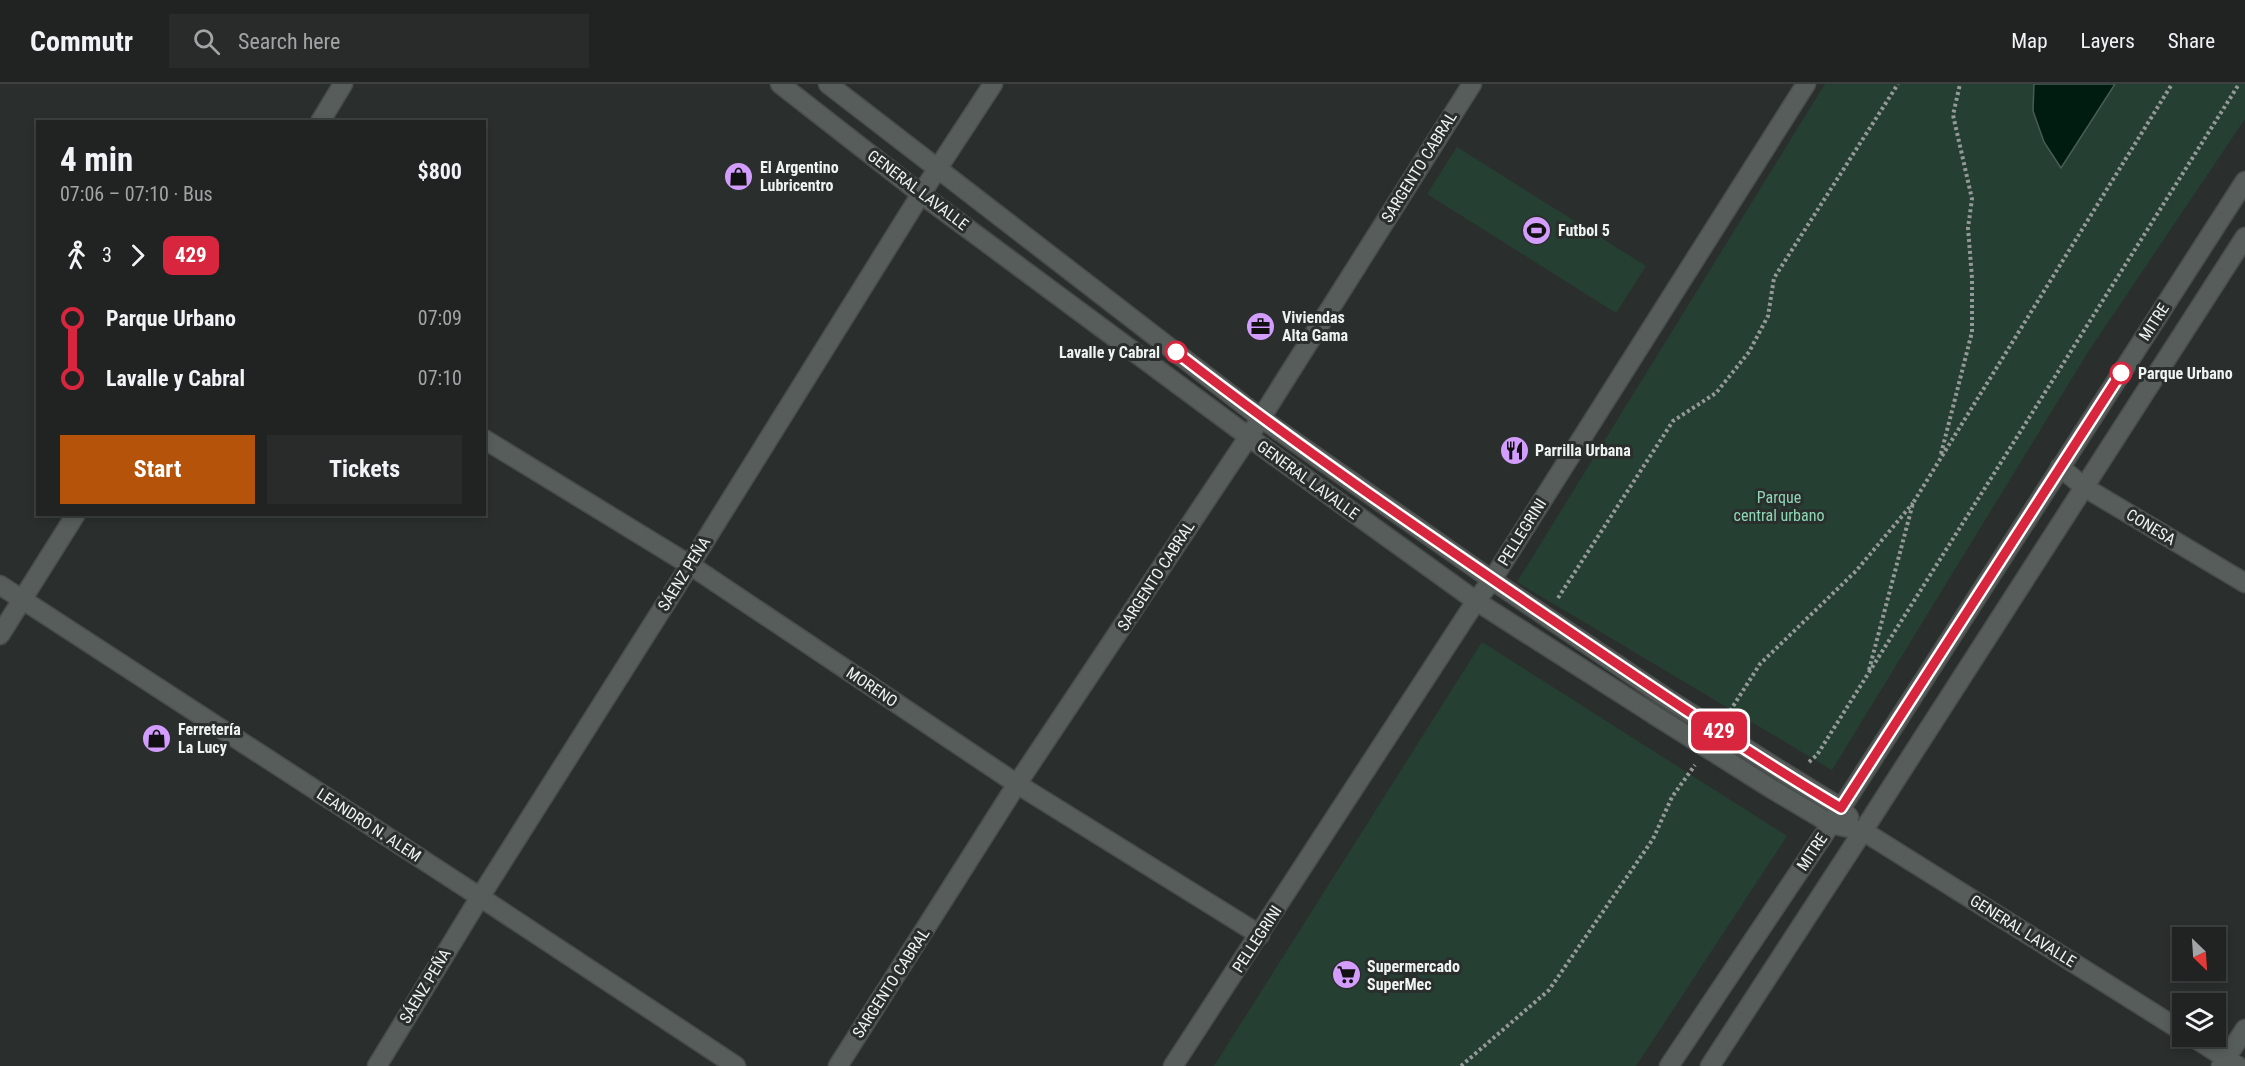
<!DOCTYPE html>
<html lang="en">
<head>
<meta charset="utf-8">
<style>
  :root { --surface:#202322; --page:#282b2a; --text:#f1f3f6; --muted:#a2a4a5; --line:#3d4040; --accent:#b45309 }
  body { margin:0; font-family:"Roboto Condensed",sans-serif; background:var(--page); color:var(--text); height:100vh; display:flex; flex-direction:column; font-size:22px; white-space:nowrap }
  * { box-sizing:border-box; margin:0 }
  p { font-size:20px; color:var(--muted) }
  .icon { flex:none; width:33px; height:33px; fill:none; stroke:currentColor; stroke-width:2; stroke-linecap:round; stroke-linejoin:round }
  .map { position:relative; flex:1; overflow:hidden }
  .details { position:absolute; left:36px; top:36px; width:450px; height:396px; display:flex; flex-direction:column; background:var(--surface); border-radius:0px; box-shadow:0 3px 9px #0003,0 0 0 2px var(--line) }
  .details>* { flex:none }
  .badge { padding:0 12px; border-radius:9px; font-size:21px; line-height:39px }
  .needle { width:39px; rotate:155deg }
  .fabs { position:absolute; left:2172px; top:843px; display:grid; gap:12px }
  .fabs a { display:grid; place-items:center; width:54px; height:54px; border-radius:0px; background:var(--surface); box-shadow:0 3px 9px #0003,0 0 0 2px var(--line); font-size:30px }
  .map>.badge { position:absolute; translate:-50% -50%; box-shadow:0 0 0 3px #fff }
  .legs { display:flex; align-items:center; gap:9px; height:66px; padding:0 24px; font-size:20px }
  .legs p { margin-inline-start:auto }
  .overview { display:flex; align-items:center; justify-content:space-between; height:102px; padding:0 24px }
  h1 { font-size:33px; font-weight:700; line-height:45px }
  .button { display:flex; gap:12px; margin-top:auto; padding:12px 24px }
  .button a { flex:1; height:69px; border-radius:0px; background:var(--accent); color:#fff; font-size:24px; font-weight:700; line-height:69px; text-align:center }
  .button a+a { background:var(--page); color:var(--text) }
  ul { padding:0 24px; list-style:none }
  li { display:flex; align-items:center; gap:21px; height:60px; font-size:22px }
  li i { display:grid; place-items:center; width:9px; height:100%; margin:0 8px; background:currentColor }
  li i::after { content:''; width:15px; height:15px; margin:-8px; border:4px solid; border-radius:50%; background:var(--surface) }
  li p { margin-inline-start:auto }
  li:first-child i { background:linear-gradient(#0000 50%,currentColor 0) }
  li:last-child i { background:linear-gradient(currentColor 50%,#0000 0) }
  header { display:flex; align-items:center; gap:36px; box-sizing:border-box; height:84px; padding:0 30px; background:var(--surface); border-bottom:2px solid var(--line) }
  header strong { font-size:28px }
  nav { display:flex; gap:33px; margin-inline-start:auto; font-size:21px }
  .search { width:420px; height:54px; background:var(--page); display:flex; align-items:center; gap:15px; box-sizing:border-box; padding:0 21px; border-radius:0px; color:var(--muted); font-size:22px }
  .map>svg:first-child { display:block }
  .green { fill:#253f33 }
  .water { fill:#001c10; stroke:#485c54; stroke-width:1.5 }
  .lines { fill:none; stroke-linecap:round; stroke-linejoin:round }
  .minor-casing { stroke:#484c4a; stroke-width:21 }
  .tertiary-casing { stroke:#484c4a; stroke-width:21 }
  .secondary-casing { stroke:#484c4a; stroke-width:21 }
  .path { stroke:#959997; stroke-width:4; stroke-dasharray:3 3; stroke-linecap:butt }
  .minor { stroke:#575d5a; stroke-width:18 }
  .tertiary { stroke:#575d5a; stroke-width:18 }
  .secondary { stroke:#575d5a; stroke-width:18 }
  .secondary-bridge-casing { stroke:#484c4a; stroke-width:21; stroke-linecap:butt }
  .secondary-bridge { stroke:#575d5a; stroke-width:18 }
  .line-1-casing { stroke:#fff; stroke-width:14 }
  .line-1 { stroke:#d7263d; stroke-width:9 }
  .stop-1-dot { fill:#fff; stroke:#d7263d; stroke-width:3 }
  .labels { text-anchor:middle; dominant-baseline:central; stroke-width:6; stroke-linejoin:round; paint-order:stroke }
  .poi-label { font-size:16px; font-weight:bold; fill:#eff3f1; stroke:#2a2f2d; text-anchor:start }
  .street-label { font-size:16px; fill:#eff3f1; stroke:#2a2f2d }
  .stop-label { font-size:16px; font-weight:bold; fill:#eff3f1; stroke:#2a2f2d; text-anchor:end }
  .park-label { font-size:16px; fill:#8ed8b6; stroke:#2a2f2d }
</style>
</head>
<body>
<header>
<strong>Commutr</strong>
<div class="search"><svg class="icon" aria-label="search" viewBox="0 0 24 24"><circle cx="10" cy="10" r="6"/><path d="M15 15l6 6"/></svg>Search here</div>
<nav><a>Map</a><a>Layers</a><a>Share</a></nav>
</header>
<div class="map">
<svg width="2245" height="982" viewBox="0 0 2245 982">
  <rect width="100%" height="100%" fill="#2a2f2d"/>
  <path class="green" d="M1825 0H2245V35L2088 268 1832 686 1517 498Z
    M1457 63 1646 182 1616 229 1427 110Z
    M1482 558 1787 752 1636 982H1214Z"/>
  <path class="water" d="M2034 0H2115L2061 84 2044 58 2033 27Z"/>
  <g class="lines">
    <defs>
      <path id="minor" d="M320 38 343 0
        M484 355 690 481 1017 700 1260 851
        M2060 383 2084 403 2245 499
        M0 501 480 813 736 982
        M1476 517 1492 496 1806 0
        M0 551 76 430
        M2191 952 2238 982
        M377 982 480 813 690 481 921 110 993 0
        M838 982 1017 700 1261 334 1472 0
        M1669 982 1831 740
        M1710 982 1863 747 2182 947
        M2221 982 2245 945"/>
      <path id="tertiary" d="M1173 982 1476 517"/>
      <path id="secondary" d="M780 0 921 110 1276 373 1476 517 1653 630
        M828 0 1261 334 1492 496 1665 613
        M1783 688 1841 724 1849 733
        M1772 705 1831 740 1863 747
        M1831 740 2245 97
        M1863 747 2245 153"/>
    </defs>
    <use href="#minor" class="minor-casing"/>
    <use href="#tertiary" class="tertiary-casing"/>
    <use href="#secondary" class="secondary-casing"/>
    <path class="path" d="M1941 370 1972 248V194L1968 144 1972 115 1953 31 1960 0
      M1558 514 1673 337 1716 309 1749 268 1768 232 1774 194 1898 0
      M1869 586 1913 419 2172 0
      M1730 627 1760 580 1856 487 1913 419
      M1809 678 1817 671 2239 0
      M1461 982 1549 906 1653 755 1672 713 1695 681"/>
    <use href="#minor" class="minor"/>
    <use href="#tertiary" class="tertiary"/>
    <use href="#secondary" class="secondary"/>
    <defs>
      <path id="secondary-bridge" d="M1665 613 1783 688
        M1653 630 1772 705"/>
    </defs>
    <use href="#secondary-bridge" class="secondary-bridge-casing"/>
    <use href="#secondary-bridge" class="secondary-bridge"/>
  </g>
  <g class="lines">
    <defs>
      <path id="line-1" d="M1176 268C1296 361 1420 446 1545 531 1642 597 1740 664 1841 724L2121 289"/>
    </defs>
    <use href="#line-1" class="line-1-casing"/>
    <use href="#line-1" class="line-1"/>
  </g>
  <defs>
    <symbol id="shop-disc" viewBox="-11 -11 22 22"><circle r="9.5" fill="#d29dfd" stroke="#2a2f2d"/><path d="M-5-2.5h2.3a2.7 3.5 0 0 1 5.4 0H5L5.5 6h-11ZM-1.5-2.5h3a1.5 2.3 0 0 0-3 0Z" fill="#111"/></symbol>
    <symbol id="stadium-disc" viewBox="-11 -11 22 22"><circle r="9.5" fill="#d29dfd" stroke="#2a2f2d"/><path d="M0-5a6.5 5 0 1 0 0 10a6.5 5 0 1 0 0-10ZM-3.5-1.8h7v3.6h-7Z" fill="#111"/></symbol>
    <symbol id="office-disc" viewBox="-11 -11 22 22"><circle r="9.5" fill="#d29dfd" stroke="#2a2f2d"/><path d="M-6-3h4V-5.5h4V-3h4V5H-6ZM-1-4.5V-3h2v-1.5ZM-6 0V1H6V0Z" fill="#111"/></symbol>
    <symbol id="restaurant-disc" viewBox="-11 -11 22 22"><circle r="9.5" fill="#d29dfd" stroke="#2a2f2d"/><path d="M-5-6h1v4h1v-4h1v4h1v-4h1v5L-1.5 .5V6h-2V.5L-5-1ZM5-6V6H3V1.5H1.5Q1.5-4 5-6Z" fill="#111"/></symbol>
    <symbol id="supermarket-disc" viewBox="-11 -11 22 22"><circle r="9.5" fill="#d29dfd" stroke="#2a2f2d"/><path d="M-6-5.5h2.5l.6 2H6L4.5 2H-2.5L-4.4-4H-6ZM-1.5 3.2a1.3 1.3 0 1 0 .1 0ZM3 3.2a1.3 1.3 0 1 0 .1 0Z" fill="#111"/></symbol>
  </defs>
  <g fill-rule="evenodd">
    <use href="#shop-disc" x="722" y="76" width="33" height="33"/>
    <use href="#stadium-disc" x="1520" y="130" width="33" height="33"/>
    <use href="#office-disc" x="1244" y="226" width="33" height="33"/>
    <use href="#restaurant-disc" x="1498" y="350" width="33" height="33"/>
    <use href="#shop-disc" x="140" y="638" width="33" height="33"/>
    <use href="#supermarket-disc" x="1330" y="874" width="33" height="33"/>
  </g>
  <g class="stop-1-dot">
    <circle cx="1176" cy="268" r="10"/>
    <circle cx="2121" cy="289" r="10"/>
  </g>
  <g class="labels">
    <g class="poi-label">
      <text x="760" y="83">El Argentino<tspan x="760" dy="18">Lubricentro</tspan></text>
      <text x="1558" y="146">Futbol 5</text>
      <text x="1282" y="233">Viviendas<tspan x="1282" dy="18">Alta Gama</tspan></text>
      <text x="1535" y="366">Parrilla Urbana</text>
      <text x="178" y="645">Ferretería<tspan x="178" dy="18">La Lucy</tspan></text>
      <text x="1367" y="882">Supermercado<tspan x="1367" dy="18">SuperMec</tspan></text>
    </g>
    <g class="street-label">
      <text transform="translate(1419 83) rotate(-58)">SARGENTO CABRAL</text>
      <text transform="translate(918 106) rotate(37)">GENERAL LAVALLE</text>
      <text transform="translate(2154 238) rotate(-57)">MITRE</text>
      <text transform="translate(1308 396) rotate(36)">GENERAL LAVALLE</text>
      <text transform="translate(2151 443) rotate(31)">CONESA</text>
      <text transform="translate(1522 448) rotate(-58)">PELLEGRINI</text>
      <text transform="translate(684 490) rotate(-58)">SÁENZ PEÑA</text>
      <text transform="translate(1156 492) rotate(-57)">SARGENTO CABRAL</text>
      <text transform="translate(872 603) rotate(34)">MORENO</text>
      <text transform="translate(369 741) rotate(33)">LEANDRO N. ALEM</text>
      <text transform="translate(1812 768) rotate(-56)">MITRE</text>
      <text transform="translate(2023 847) rotate(32)">GENERAL LAVALLE</text>
      <text transform="translate(1257 855) rotate(-57)">PELLEGRINI</text>
      <text transform="translate(891 899) rotate(-57)">SARGENTO CABRAL</text>
      <text transform="translate(425 902) rotate(-59)">SÁENZ PEÑA</text>
    </g>
    <g class="stop-label">
      <text x="1160" y="268">Lavalle y Cabral</text>
      <text x="2138" y="289" text-anchor="start">Parque Urbano</text>
    </g>
    <g class="park-label">
      <text x="1779" y="413">Parque<tspan x="1779" dy="18">central urbano</tspan></text>
    </g>
  </g>
</svg>
<div class="fabs">
<a><svg class="needle" viewBox="-14 -14 28 28"><path d="M0-13l5 13h-10z" fill="#e53935"/><path d="M0 13l5-13h-10z" fill="#a2a4a5"/></svg></a>
<a><svg class="icon" aria-label="layers" viewBox="0 0 24 24"><path d="M12 4l9 5-9 5-9-5zM3 14l9 5 9-5"/></svg></a>
</div>
<b class="badge" style="left:1719px;top:647px;background:#d7263d;color:#fff">429</b>
<section class="details">
<div class="overview"><div><h1>4 min</h1><p>07:06 – 07:10 · Bus</p></div><b>$800</b></div>
<div class="legs"><svg class="icon" aria-label="walk" viewBox="0 0 24 24"><circle cx="13" cy="4" r="2"/><path d="M13 8l-2 6 4 7M11 14l-3 7M7 12l3-4h3l4 4"/></svg>3<svg class="icon" aria-label="forward" viewBox="0 0 24 24"><path d="M9 5l7 7-7 7"/></svg><b class="badge" style="background:#d7263d;color:#fff">429</b></div>
<ul>
<li><i style="color:#d7263d"></i><b>Parque Urbano</b><p>07:09</p></li>
<li><i style="color:#d7263d"></i><b>Lavalle y Cabral</b><p>07:10</p></li>
</ul>
<div class="button"><a>Start</a><a>Tickets</a></div>
</section>
</div>
</body>
</html>
